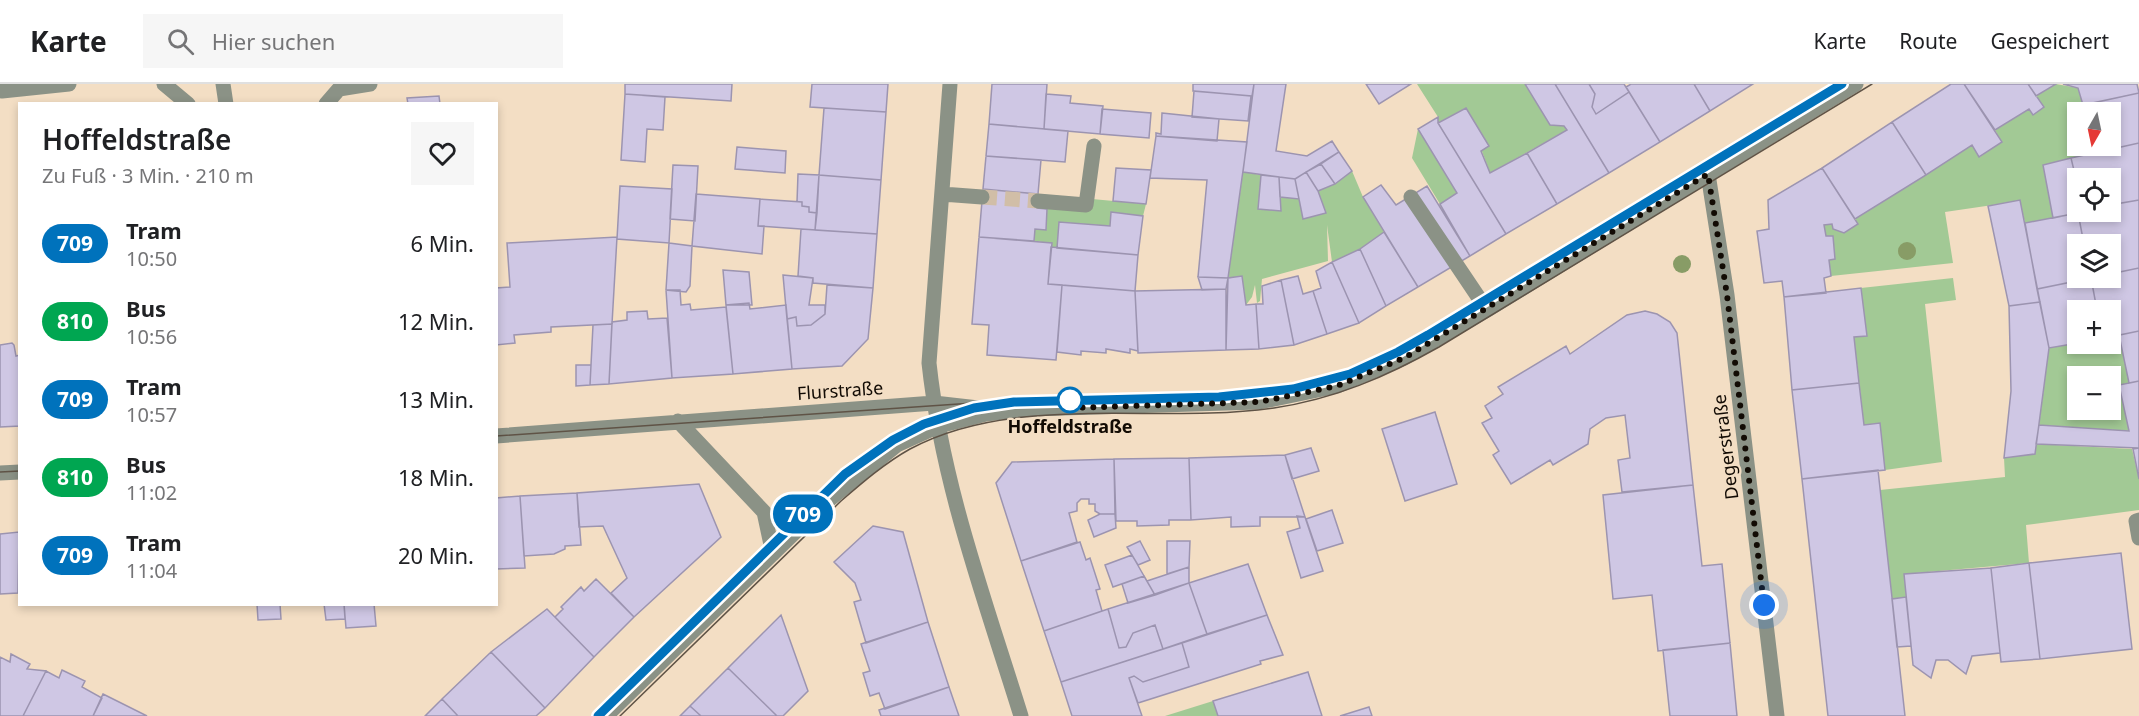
<!DOCTYPE html>
<html lang="de">
<head>
<meta charset="utf-8">
<style>
  :root { --surface:#fff; --page:#f6f6f6; --text:#202124; --muted:#757577; --line:#e0e0e0 }
  body { margin:0; font-family:"Noto Sans",sans-serif; background:var(--page); color:var(--text); height:100vh; display:flex; flex-direction:column; font-size:22px; white-space:nowrap }
  * { box-sizing:border-box; margin:0 }
  p { font-size:20px; color:var(--muted) }
  .icon { flex:none; width:33px; height:33px; fill:none; stroke:currentColor; stroke-width:2; stroke-linecap:round; stroke-linejoin:round }
  .map { position:relative; flex:1; overflow:hidden }
  .sheet { position:absolute; left:18px; top:18px; width:480px; height:504px; display:flex; flex-direction:column; background:var(--surface); border-radius:0px; box-shadow:0 3px 9px #0003 }
  .sheet>* { flex:none }
  .badge { padding:0 12px; border-radius:20px; font-size:21px; line-height:39px }
  .needle { width:39px; rotate:189deg }
  .buttons { position:absolute; left:2067px; top:18px; display:grid; gap:12px }
  .buttons a { display:grid; place-items:center; width:54px; height:54px; border-radius:0px; background:var(--surface); box-shadow:0 3px 9px #0003; font-size:30px }
  .you { position:absolute; width:30px; height:30px; margin:-15px; border:4px solid #fff; border-radius:50%; background:#1a73e8; box-shadow:0 0 0 9px #1a73e833 }
  .map>.badge { position:absolute; translate:-50% -50%; box-shadow:0 0 0 3px #fff }
  .round { display:grid; place-items:center; flex:none; width:63px; height:63px; border-radius:0px; background:var(--page) }
  .summary { display:flex; align-items:center; justify-content:space-between; height:102px; padding:0 24px }
  h1 { font-size:28px; font-weight:600; line-height:45px }
  ul { padding:0; list-style:none }
  li { display:flex; align-items:center; gap:18px; height:78px; padding:0 24px }
  li div { flex:1 }
  li b { display:block; font-size:22px }
  li em { font-style:normal }
  li .badge { min-width:66px; font-weight:700; text-align:center }
  header { display:flex; align-items:center; gap:36px; box-sizing:border-box; height:84px; padding:0 30px; background:var(--surface); border-bottom:2px solid var(--line) }
  header strong { font-size:28px }
  nav { display:flex; gap:33px; margin-inline-start:auto; font-size:21px }
  .search { width:420px; height:54px; background:var(--page); display:flex; align-items:center; gap:15px; box-sizing:border-box; padding:0 21px; border-radius:0px; color:var(--muted); font-size:22px }
  .map>svg:first-child { display:block }
  .green { fill:#a2c995; fill-rule:evenodd }
  .building { fill:#cfc7e4; stroke:#9c94b0; stroke-width:1.5 }
  .lines { fill:none; stroke-linecap:round; stroke-linejoin:round }
  .minor-tunnel { stroke:#d1bea7; stroke-width:15; stroke-dasharray:15 8; stroke-linecap:butt }
  .minor { stroke:#8b9286; stroke-width:15 }
  .tram { stroke:#5f5346; stroke-width:1.5 }
  .tree { fill:#889c66 }
  .line-casing { stroke:#fff; stroke-width:14 }
  .line { stroke:#0072bc; stroke-width:9 }
  .walk { stroke:#120b04; stroke-width:6; stroke-dasharray:0 10.8 }
  .stop-dot { fill:#fff; stroke:#0072bc; stroke-width:3 }
  .labels { text-anchor:middle; dominant-baseline:central; stroke-width:4.5; stroke-linejoin:round; paint-order:stroke }
  .street-label { font-size:18px; fill:#120b04; stroke:#f3dec4 }
  .stop-label { font-size:18px; font-weight:bold; fill:#120b04; stroke:#f3dec4 }
</style>
</head>
<body>
<header>
<strong>Karte</strong>
<div class="search"><svg class="icon" aria-label="search" viewBox="0 0 24 24"><circle cx="10" cy="10" r="6"/><path d="M15 15l6 6"/></svg>Hier suchen</div>
<nav><a>Karte</a><a>Route</a><a>Gespeichert</a></nav>
</header>
<div class="map">
<svg width="2139" height="632" viewBox="0 0 2139 632">
  <rect width="100%" height="100%" fill="#f3dec4"/>
  <path class="green" d="M1417 0H1525L1550 41 1564 42 1567 46 1490 89 1466 24 1438 39V33Z
    M2056 0 2078 4 2086 28H2078V62H2092L2094 69 2043 81 2053 134 2025 139 2020 117 1945 128 1953 179 1831 192 1829 176 1835 175 1833 152H1826L1824 141 1832 140 1844 149 1858 140 1855 135 1972 61 1980 73 2001 57 1995 46 2029 25 2033 30 2043 24 2036 12Z
    M1418 45 1457 109 1440 120 1412 74Z
    M1352 87 1363 113 1384 148 1360 165 1332 178 1327 141 1328 177 1262 195 1260 217 1257 219 1255 201 1252 213 1246 221 1242 192 1228 194 1243 88 1261 91 1258 124 1280 113 1299 115 1303 135 1325 129 1318 107 1335 100Z
    M1038 110 1146 120 1143 132 1111 128 1110 142 1059 138 1057 164 1051 163V159L1034 157 1035 145 1046 146 1047 126 1037 124Z
    M1953 194 1956 216 1925 220 1942 378 1885 386 1880 339 1864 341 1854 253 1866 251 1861 204Z
    M2119 251 2129 299 2119 301 2129 347 2039 341 2049 264 2077 259 2110 260 2111 253ZM2078 292H2110V326H2078Z
    M2036 360 2132 365 2139 395V426L2026 441 2029 479 1905 490 1906 513 1892 515 1880 406 2005 393 2004 374 2034 370Z
    M1213 617 1218 632H1165Z"/>
  <path class="building" d="M625 0H732L731 17 625 10Z
    M812 0H888L886 28 810 23Z
    M1047 0 1044 45 989 40 992 0Z
    M1193 0H1254L1252 12 1193 7Z
    M1254 0H1286L1276 67 1307 72 1332 57 1339 68 1295 95 1243 88Z
    M1366 0H1411L1379 20Z
    M1525 0H1555L1609 89 1557 120 1527 69 1567 46 1564 42 1550 41Z
    M1555 0H1589L1595 10 1592 23 1596 30 1629 8 1660 58 1609 89Z
    M1589 0H1624L1629 8 1596 30 1592 23 1595 10Z
    M1631 0H1694L1710 27 1660 58 1626 3Z
    M1694 0H1753L1710 27Z
    M1951 0H1964L2002 58 1979 73 1972 61 1926 91 1892 38Z
    M1964 0H2028L2044 23 2033 31 2029 25 1995 46Z
    M2028 0H2056L2036 12Z
    M2063 0H2137L2139 9 2083 21 2078 4Z
    M1194 7 1251 12 1248 37 1192 33Z
    M2139 9V59L2094 69 2092 62H2110V28H2086L2083 21Z
    M625 10 665 13 663 46 647 45 645 78 621 76Z
    M1046 10 1071 12 1070 19 1103 22 1100 50 1044 45Z
    M439 12 440 20H408L407 14Z
    M824 24 886 28 881 96 819 91Z
    M1466 24 1489 62 1481 67 1490 89 1527 69 1557 120 1506 150 1438 39Z
    M1102 25 1151 29 1149 54 1100 50Z
    M1162 29 1219 35 1217 57 1156 52V49L1161 50Z
    M1438 33V39L1506 150 1470 172 1440 120 1457 109 1418 45Z
    M1892 38 1926 91 1855 135 1822 84Z
    M989 40 1068 47 1065 78 986 72Z
    M1156 52 1247 58 1228 194 1198 193 1207 96 1150 94Z
    M2139 59V116L2110 121V94H2078V103L2071 74Z
    M737 63 786 67 785 89 735 85Z
    M1339 68 1352 87 1335 100 1321 80Z
    M986 72 1041 76 1038 110 983 105Z
    M2071 74 2078 103V128H2081L2053 134 2043 81Z
    M1321 80 1335 100 1318 107 1306 88Z
    M673 81 698 82 695 137 670 135Z
    M1116 84 1151 86 1146 120 1113 117Z
    M1822 84 1858 140 1844 149 1833 145 1832 140 1824 141 1826 152H1833L1835 175 1829 176 1831 192 1824 194 1826 209 1784 213 1782 197 1764 199 1757 147 1769 145 1768 116Z
    M1306 88 1318 107 1326 129 1303 135 1295 95Z
    M798 90 819 91 817 129 809 128V123L802 122V118H797Z
    M819 91 881 96 877 150 815 146Z
    M1261 91 1279 93 1281 127 1258 125Z
    M1279 93 1295 95 1299 115 1280 113Z
    M1381 101 1396 121 1427 102 1470 172 1418 203 1363 113Z
    M620 102 672 105 669 159 617 155Z
    M983 105 1038 110 1037 124 1047 125 1046 146 1035 145 1034 157 979 153Z
    M696 110 760 115 758 142H764L762 170 692 162Z
    M760 115 802 118V122L809 123V128L817 129 815 146 758 142Z
    M2020 116 2040 218 2009 222 1988 122Z
    M2139 116V184L2110 190V160H2084L2078 129 2110 128V121Z
    M1111 128 1143 132 1138 171 1057 164 1059 138 1110 142Z
    M2078 129 2084 160H2078V194H2091L2037 205 2025 139Z
    M801 145 877 150 873 204 813 199V194L798 192Z
    M1384 148 1418 203 1386 222 1360 165Z
    M617 153 612 240 551 243V248L514 251 515 259 496 261V204L510 203 507 159Z
    M979 153 1052 159 1048 200 1062 201 1056 276 987 271 989 241 972 240Z
    M669 159 692 162 690 202 686 208 666 206Z
    M1051 163 1138 171 1135 207 1048 200Z
    M1360 165 1386 222 1359 239 1332 178Z
    M1332 178 1359 239 1327 250 1313 207 1321 204 1316 187Z
    M2139 184V247L2110 253V226H2097L2091 194H2110V190Z
    M723 186 749 188 752 221H726Z
    M783 191 813 194 809 221H825V230L811 241 797 242 796 233 787 235Z
    M1242 192 1246 221 1256 220 1259 265 1226 266 1228 194Z
    M1298 192 1303 210 1313 207 1327 250 1294 261 1281 196Z
    M1198 193 1228 194 1226 205 1202 206Z
    M2091 194 2097 226H2078V259L2049 264 2037 205Z
    M1281 196 1294 261 1259 265 1256 220H1263L1262 202Z
    M827 201 873 204 868 255 842 282 792 285 787 235 796 233 797 242 811 241 825 230Z
    M1062 201 1135 207 1138 267 1130 265V269L1106 265V269L1081 267V271L1057 268Z
    M1861 204 1867 252 1854 253 1859 299 1792 306 1784 213Z
    M1226 205V266L1138 269 1135 207Z
    M666 206H680L681 221 690 220 691 226 726 223 733 290 672 294Z
    M2040 218 2049 264 2035 370 2004 374 2011 307 2009 222Z
    M749 219 750 225 786 221 792 285 733 290 726 221Z
    M647 227 648 235 667 234 672 294 609 300 612 238 627 236V228Z
    M1645 227 1657 230 1670 238 1677 249 1693 401 1622 408 1618 376 1630 374 1625 331 1606 334 1590 345 1588 360 1553 381 1550 376 1511 400 1493 371 1499 367 1482 339 1492 334 1485 322 1503 310 1498 303 1566 262 1570 270 1627 231Z
    M612 240 609 300 590 301 593 241Z
    M2139 247V297L2129 299 2119 251Z
    M12 259 14 261 16 272 20 271V342L0 343V261Z
    M576 281H591L590 301 576 302Z
    M2139 297V364L2036 360 2039 341 2129 347 2119 301Z
    M1859 299 1864 341 1880 339 1885 386 1802 395 1792 306Z
    M1435 328 1457 400 1405 417 1382 345Z
    M1311 364 1319 387 1292 395 1285 371Z
    M2139 364V395L2133 365Z
    M1285 371 1305 433H1260V442L1231 443V433L1191 436 1189 374Z
    M1189 374 1191 436H1169V441L1137 442V437H1116L1114 375Z
    M1114 375 1115 430H1100L1095 427V420H1089V415H1081L1077 419V427L1069 429 1077 458 1021 477 996 399 1012 378Z
    M1878 386 1905 632H1828L1802 395Z
    M699 400 721 453 634 533 611 509 627 494 603 442 579 443 577 409Z
    M1693 401 1702 482 1722 480 1730 559 1658 567 1652 511 1613 515 1603 411Z
    M577 409 581 461 565 462V465L554 470 524 472 520 412Z
    M520 412 525 484 496 485V414Z
    M1332 426 1343 459 1317 467 1306 435Z
    M1100 430H1115L1116 444 1094 453 1088 436Z
    M1297 432 1305 433 1323 487 1301 494 1287 448 1300 444Z
    M873 442 903 448 928 538 866 559 854 518 861 516 855 499 834 478Z
    M19 448 18 509 0 510V450Z
    M1140 457 1150 476 1138 481 1127 463Z
    M1167 457H1190L1189 483 1167 490Z
    M1080 458 1086 476 1090 474 1100 505 1096 506 1102 527 1044 547 1021 477Z
    M2121 469 2132 565 2040 575 2029 479Z
    M1132 471 1144 492 1113 503 1105 481Z
    M2029 479 2040 575 2001 578 1991 484Z
    M1248 480 1267 531 1207 550 1189 499Z
    M1189 483V499L1155 511 1147 497Z
    M1991 484 2000 569 1972 572 1966 590 1948 576H1936L1931 594 1913 581 1904 490Z
    M1144 492 1155 511 1128 519 1122 500Z
    M596 495 634 533 594 573 555 533 563 525 561 523 581 503 584 507Z
    M1189 499 1207 550 1163 565 1155 541 1133 549 1126 563 1119 564 1108 525Z
    M1906 513 1911 562 1897 563 1892 515Z
    M257 520H280L281 535 258 536Z
    M324 520H344L345 535 326 536Z
    M344 520H374L376 542 346 544Z
    M547 525 594 573 545 624 491 568Z
    M1108 525 1119 564 1126 563 1133 549 1155 541 1163 565 1061 598 1044 547Z
    M781 531 808 607 783 632H777L728 584Z
    M1267 531 1283 571 1260 577 1261 580 1138 619 1129 594 1134 592 1143 598 1189 583 1182 559Z
    M928 538 949 603 885 625 879 609 870 612 863 589 870 587 861 560Z
    M1182 559 1189 583 1143 598 1134 592 1129 594 1142 632H1072L1061 598Z
    M1730 559 1737 632H1670L1663 566Z
    M491 568 545 624 536 632H458L442 615Z
    M11 570 30 580 27 585 46 587 23 632H0V573L10 578Z
    M728 584 777 632H701L690 622Z
    M62 586 85 597 82 603 102 614 93 632H23L46 587 59 594Z
    M1308 588 1322 632H1218L1213 617Z
    M949 603 959 632H881L879 626Z
    M103 610 147 632H93Z
    M442 615 458 632H425Z
    M690 622 701 632H680Z
    M1369 623 1372 632H1340Z"/>
  <g class="lines">
    <path class="minor-tunnel" d="M982 113 1038 117"/>
    <path class="minor" d="M164 0 188 20
      M223 0 226 20
      M950 0 929 279C942 400 985 516 1021 632
      M2 7 69 0
      M326 20 339 5 370 0
      M1708 90 1727 211 1777 632
      M942 110 982 113
      M1411 113 1487 226
      M1038 117 1086 121 1094 62
      M678 337 764 428 773 470
      M496 352 934 319 987 325
      M0 389 20 388
      M2139 436 2136 437 2139 454
      M606 632 824 420 897 361 939 342 986 330 1029 325 1259 318 1337 302 1404 274 1487 226 1856 0"/>
    <path class="tram" d="M496 352 973 319
      M0 388 20 387
      M598 632 845 390 893 356 924 340 974 324 1014 318 1219 313 1293 305 1350 289 1398 268 1428 251 1842 0
      M620 632 841 417C863 398 885 379 910 365 1016 308 1158 341 1274 324 1334 315 1386 293 1439 263L1872 0"/>
  </g>
  <g class="tree">
    <circle cx="1907" cy="167" r="9"/>
    <circle cx="1682" cy="180" r="9"/>
  </g>
  <g class="lines">
    <defs>
      <path id="line" d="M598 632 845 390 893 356 924 340 974 324 1014 318 1219 313 1293 305 1350 290 1398 268 1428 251 1842 0"/>
    </defs>
    <use href="#line" class="line-casing"/>
    <use href="#line" class="line"/>
    <path class="walk" d="M1070 316 1069 324 1259 318 1337 302 1404 274 1708 90 1727 211 1764 521"/>
  </g>
  <circle class="stop-dot" cx="1070" cy="316" r="12"/>
  <g class="labels">
    <g class="street-label">
      <text transform="translate(840 306) rotate(-4)">Flurstraße</text>
      <text transform="translate(1725 363) rotate(-97)">Degerstraße</text>
    </g>
    <g class="stop-label">
      <text x="1070" y="342">Hoffeldstraße</text>
    </g>
  </g>
</svg>
<div class="buttons">
<a><svg class="needle" viewBox="-14 -14 28 28"><path d="M0-13l5 13h-10z" fill="#e53935"/><path d="M0 13l5-13h-10z" fill="#757577"/></svg></a>
<a><svg class="icon" aria-label="locate" viewBox="0 0 24 24"><circle cx="12" cy="12" r="6"/><path d="M12 2v4M12 18v4M2 12h4M18 12h4"/></svg></a>
<a><svg class="icon" aria-label="layers" viewBox="0 0 24 24"><path d="M12 4l9 5-9 5-9-5zM3 14l9 5 9-5"/></svg></a>
<a>+</a>
<a>−</a>
</div>
<div class="you" style="left:1764px;top:521px"></div>
<b class="badge" style="left:803px;top:430px;background:#0072bc;color:#fff">709</b>
<section class="sheet">
<div class="summary"><div><h1>Hoffeldstraße</h1><p>Zu Fuß · 3 Min. · 210 m</p></div><a class="round"><svg class="icon" aria-label="heart" viewBox="0 0 24 24"><path d="M12 20l-8-8c-3-5 5-10 8-4 3-6 11-1 8 4z"/></svg></a></div>
<ul>
<li><span class="badge" style="background:#0072bc;color:#fff">709</span><div><b>Tram</b><p>10:50</p></div><em>6 Min.</em></li>
<li><span class="badge" style="background:#00a651;color:#fff">810</span><div><b>Bus</b><p>10:56</p></div><em>12 Min.</em></li>
<li><span class="badge" style="background:#0072bc;color:#fff">709</span><div><b>Tram</b><p>10:57</p></div><em>13 Min.</em></li>
<li><span class="badge" style="background:#00a651;color:#fff">810</span><div><b>Bus</b><p>11:02</p></div><em>18 Min.</em></li>
<li><span class="badge" style="background:#0072bc;color:#fff">709</span><div><b>Tram</b><p>11:04</p></div><em>20 Min.</em></li>
</ul>
</section>
</div>
</body>
</html>
